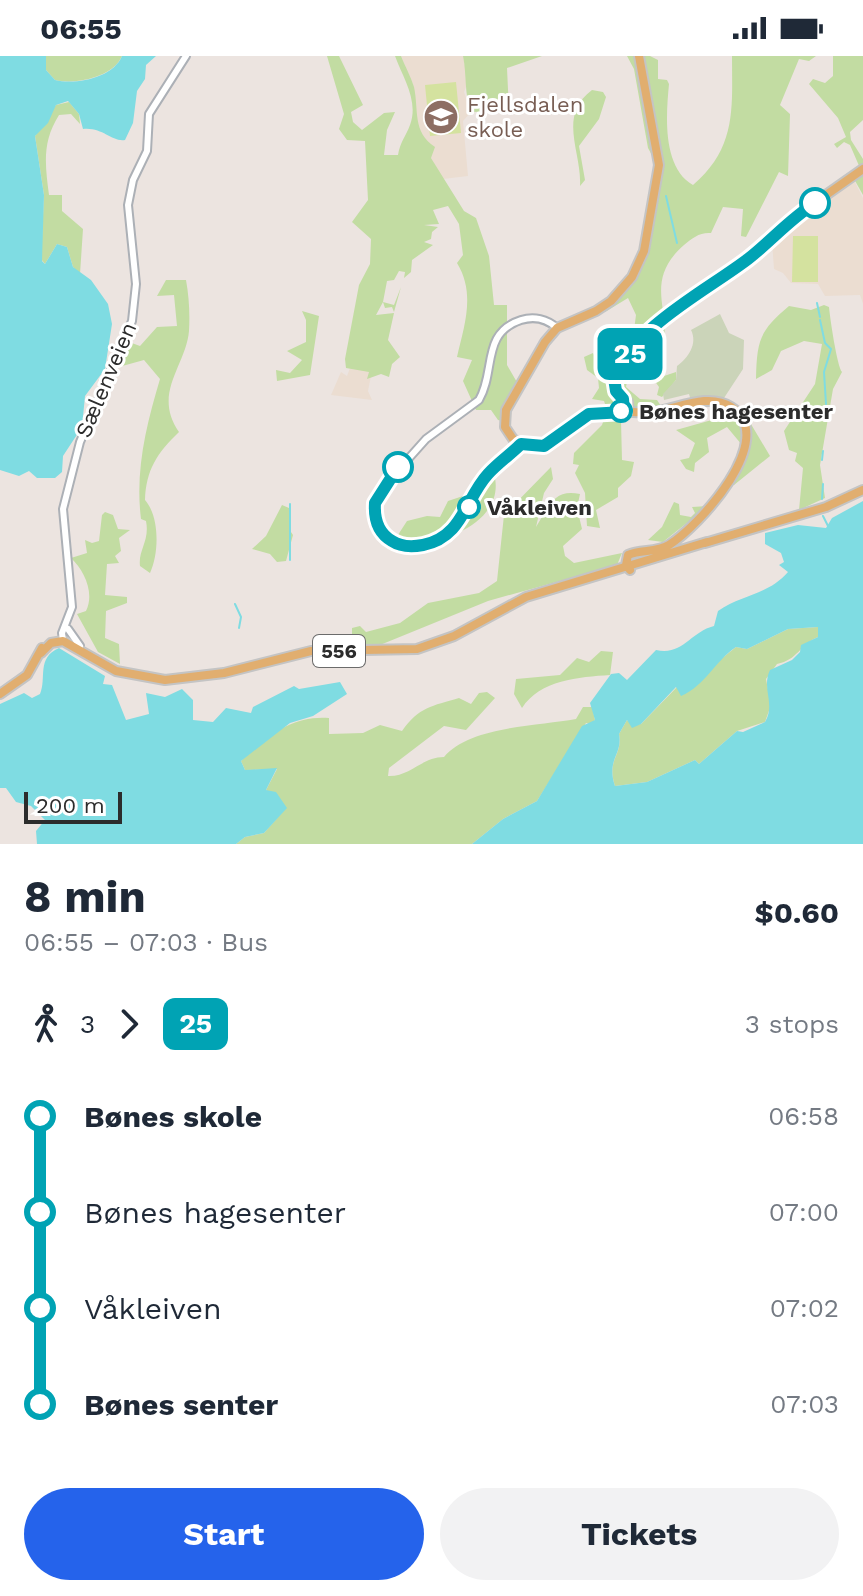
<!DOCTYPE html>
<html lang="en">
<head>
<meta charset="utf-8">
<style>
  :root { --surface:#fff; --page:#f2f2f3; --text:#1f2937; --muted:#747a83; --accent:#2563eb }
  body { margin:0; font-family:"Work Sans",sans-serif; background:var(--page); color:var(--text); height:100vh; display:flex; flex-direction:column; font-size:30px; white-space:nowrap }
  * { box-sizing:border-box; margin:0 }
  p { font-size:26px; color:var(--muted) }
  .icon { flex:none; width:44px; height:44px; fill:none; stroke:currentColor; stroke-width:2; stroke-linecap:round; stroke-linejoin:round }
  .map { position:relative; height:788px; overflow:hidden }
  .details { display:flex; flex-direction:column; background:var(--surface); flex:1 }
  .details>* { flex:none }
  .badge { padding:0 16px; border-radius:12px; font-size:28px; line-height:52px }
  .scale { position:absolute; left:24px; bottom:20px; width:98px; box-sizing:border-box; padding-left:8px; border:4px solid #2c2c2c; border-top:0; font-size:22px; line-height:28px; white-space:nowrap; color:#2c2c2c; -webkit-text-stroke:6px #fff; paint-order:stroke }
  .map>.badge { position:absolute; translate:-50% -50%; box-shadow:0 0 0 4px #fff }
  .legs { display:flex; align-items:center; gap:12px; height:88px; padding:0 24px; font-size:26px }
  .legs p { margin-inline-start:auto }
  .head { display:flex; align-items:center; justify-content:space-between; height:136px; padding:0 24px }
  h1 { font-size:44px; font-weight:700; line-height:60px }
  .action { display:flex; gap:16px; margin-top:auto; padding:16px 24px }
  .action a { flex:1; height:92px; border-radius:48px; background:var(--accent); color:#fff; font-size:32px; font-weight:700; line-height:92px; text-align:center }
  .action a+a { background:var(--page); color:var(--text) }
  ul { padding:0 24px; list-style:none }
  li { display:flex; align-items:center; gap:28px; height:96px; font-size:30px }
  li i { display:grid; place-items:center; width:12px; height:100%; margin:0 10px; background:currentColor }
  li i::after { content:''; width:20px; height:20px; margin:-10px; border:6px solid; border-radius:50%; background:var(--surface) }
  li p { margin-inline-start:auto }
  li:first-child i { background:linear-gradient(#0000 50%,currentColor 0) }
  li:last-child i { background:linear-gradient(currentColor 50%,#0000 0) }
  .status { display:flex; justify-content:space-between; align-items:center; height:56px; padding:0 40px; background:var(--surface); direction:ltr }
  .status svg { height:22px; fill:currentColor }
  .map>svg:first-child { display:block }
  .education { fill:#ebddd1 }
  .green { fill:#c2dca2 }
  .cemetery { fill:#cbd4b9 }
  .pitch { fill:#d4e29f }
  .water { fill:#7fdce2; fill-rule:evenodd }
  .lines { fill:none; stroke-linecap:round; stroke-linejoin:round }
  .stream { stroke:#7fdce2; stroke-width:2 }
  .minor-casing { stroke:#acb0b6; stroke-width:10 }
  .major-casing { stroke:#c4c4c4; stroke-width:12 }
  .minor { stroke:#fff; stroke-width:6 }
  .major { stroke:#e1ae6f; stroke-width:8 }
  .line-1-casing { stroke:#fff; stroke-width:18 }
  .line-1 { stroke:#00a3b4; stroke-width:12 }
  .stop-1-dot { fill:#fff; stroke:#00a3b4; stroke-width:4 }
  .labels { text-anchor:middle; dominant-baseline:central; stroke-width:6; stroke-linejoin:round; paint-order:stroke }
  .shield { fill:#fff; stroke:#6b6b6b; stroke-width:2 }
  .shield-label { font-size:20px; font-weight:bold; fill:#2c2c2c }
  .education-label { font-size:22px; fill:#785e54; stroke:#fff; text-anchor:start }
  .street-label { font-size:22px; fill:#2c2c2c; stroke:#fff }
  .stop-label { font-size:22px; font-weight:bold; fill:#2c2c2c; stroke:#fff; text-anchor:start }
</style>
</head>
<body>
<div class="status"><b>06:55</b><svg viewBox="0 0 49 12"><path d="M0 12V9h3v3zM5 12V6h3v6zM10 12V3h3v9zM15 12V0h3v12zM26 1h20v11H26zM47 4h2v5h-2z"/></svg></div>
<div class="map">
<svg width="863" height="788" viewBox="0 0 863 788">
  <rect width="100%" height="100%" fill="#ece4e0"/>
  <path class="education" d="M401 0H463L468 26 464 36 471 56 463 65 468 120 443 123 431 102 416 65 413 28Z
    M855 126 863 142V248L860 239 825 240 818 228 791 227 783 217 774 213 772 186 800 161Z
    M350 312 372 315 368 335 372 344 331 339 341 316 347 320Z"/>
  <path class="green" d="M46 0H122C113 21 76 29 55 24L46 14Z
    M327 0H339L363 49 351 56 353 66 362 74 384 57 395 56 387 74 384 99H398C400 86 406 80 410 69 419 45 403 22 395 0H401C405 10 411 21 414 31 419 54 412 76 435 91L431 102 464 155 476 162 489 200 494 249H507V309L518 328 506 366 498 364 491 354H476L463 325 472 304 457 301C464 270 476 238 457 207L463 199 459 168 448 150 433 154 439 168 424 169 438 171 432 176 431 183 424 186 433 189 412 204 411 216 404 222 405 216 399 215 394 224 387 225 383 246 394 249 401 231 394 256 392 251 385 252 383 246 376 259 394 257 388 284 400 301 392 308 389 321 381 318 367 323 369 316 346 312 345 303 359 229 370 208 371 183 352 166 368 144 365 85 347 84 339 73 344 58Z
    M463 0H542L507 12 509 55 471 56C464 37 467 20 463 0Z
    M627 0H650L658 4V23L667 24 669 28C666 59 662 111 693 129 737 91 732 52 732 0H816L809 5 799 3 780 49 790 58 788 120 779 116 746 181 741 180 743 153 723 151 711 177C700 176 692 182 684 189 636 231 683 265 655 303L664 320 676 316V324L662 341 657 339 659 331 654 324H647L640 317 637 307 657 286 647 275 622 302 626 310 624 318 635 314 628 320 626 331 640 343 657 344 661 350 627 358 621 365 622 404 634 406 631 420 618 432V441L596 454 600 472 587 470 585 437 575 417 579 409 573 408 574 397 602 369 607 354 604 345 592 343 599 332 598 322 587 314 584 301 593 297 596 303 634 274 636 259 628 242 605 256 604 253 632 222 664 109 662 100 653 101 648 92 634 13Z
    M833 0H863V64L850 76 851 84 863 103V139L854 123 860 112 850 89 844 86 837 92 834 88 846 81 838 62 809 28 813 23 825 27 833 20Z
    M592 34 603 36 606 41 599 63 579 90 585 124 580 130C582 96 557 60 592 34Z
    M69 46 79 58 80 68 71 58 59 59C42 86 45 108 49 139H62V155L83 173 80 218 73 211 67 191 57 188 45 208 41 203 44 139 35 80 56 49Z
    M166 224H186C189 240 190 258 189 275 186 310 152 337 179 376 157 397 146 414 145 444 160 461 159 498 150 517L140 510C138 494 150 485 146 465L141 463C135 415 146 370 160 323L144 304 115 312 129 286 140 290 157 271 177 270 174 239 157 240Z
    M824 249 829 251C830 262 837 310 842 316L833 333 820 409 825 442 799 454 803 412 795 405 797 397 789 394 784 375 815 328 822 288 804 285 781 295 772 314 756 323C757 285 759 275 789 250L811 254Z
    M302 255 319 260 310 319 277 325 276 314 290 317 302 304 287 295 306 286V264Z
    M732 346 742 353 770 400 734 429H730L742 389 727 371 707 382 709 396 695 407 694 416 686 413 680 404 689 402 695 387 676 374 726 360V351Z
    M551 411 553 423 544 437 536 471C548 452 553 432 580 438L577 452 582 473 563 490 565 500 574 507 622 497 617 509 488 545 380 589H363L352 583V572L360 570 366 576 400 567 428 547 479 537 497 525 504 459Z
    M494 418C508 467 434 496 396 482L407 465 427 460 440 461 448 445 463 440Z
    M674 446 679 448 680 459 691 461 695 457 692 451 708 450 663 486 648 484 662 471Z
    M282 449 289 452V473L293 479 286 505 277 506 270 498 252 493 266 480Z
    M105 456 113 459 118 473 130 474 119 482 121 495 115 500 119 507 107 508 105 539 127 541V547L106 555 105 582 119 588 120 608 98 596 77 558 86 555C95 537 84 514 71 502L87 497 85 484 92 487 99 485 102 459Z
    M818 571V581C800 588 798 604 777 608L766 623 771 649 765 666 737 675 699 708 695 704 647 726 615 730C606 703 623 700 619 678L627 664 632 669 641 668 677 631 680 636 736 591 747 593 788 573Z
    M601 595 613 596 610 619C579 621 540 624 522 652L514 638 516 623 560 619 577 602 589 606Z
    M487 636 495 642 466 674 444 670 389 712 388 720C410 721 422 701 444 701 470 670 539 670 576 663L583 651H592L595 664 592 668 586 667 537 745 503 763 472 788H236L245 781 264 777 286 752 266 734 277 713 245 714 241 705C265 680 294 659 329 662V678L363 677 380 669 402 675C419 651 432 650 459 642L471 648 479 637Z"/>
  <path class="cemetery" d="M720 258 729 277 744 284 743 313 724 342 691 345 689 338 664 344 663 338 676 324 677 310C688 302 698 288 691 274Z"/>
  <path class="pitch" d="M456 26 461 77 430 80 425 29Z
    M793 180H818V226H792Z"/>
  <path class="water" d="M0 0H46V14L55 24C76 29 113 22 122 0H156L146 9 145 23 137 35 133 67 125 84C111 86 103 71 83 73L79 58 68 45 56 49 48 67 35 80 44 139 42 205 45 208 57 188 67 191 73 211 91 224 108 248 112 268 105 313 85 340 82 371 63 400 62 416 55 422H37L29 415 19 420 0 414Z
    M863 445V788H472L503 763 537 745 582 670 595 664 590 647 611 618 619 617 627 624 656 594C683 600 690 576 714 570L718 555C743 538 768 539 788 516L779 509 784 506 781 497 765 488V477L798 469 826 472 832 462ZM818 571V581L801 589 800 596 792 604 770 614C761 633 776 647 765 666L743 676 737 675 699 708 695 704 647 726 615 730C606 703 623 699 619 678L627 664 632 672 641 668 676 631 681 640C705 630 715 605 736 591L747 593 788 573Z
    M59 592 105 620 103 628 112 629 126 664 149 658 146 637 165 641 182 633 193 644V664L213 666 226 652 251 657 253 651 294 630 299 633 340 626 347 638 313 660 290 667 241 705 245 714 277 712 266 734 276 736 287 752 264 777 245 781 236 788H37L36 775 45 764 31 750 16 746 6 732H0V648L24 637 32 642 40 638C47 622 36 602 59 592Z"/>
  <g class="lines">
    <path class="stream" d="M666 140 677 187
      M817 247 820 261
      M820 264 825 287 831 293 824 316 826 348
      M822 404 823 395
      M822 443 823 428
      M823 460 828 470
      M290 504V448
      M235 548 241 561 239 572"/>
    <defs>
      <path id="minor" d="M521 388 487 419 463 462 445 479 428 487 409 490 386 481 377 468 375 454 384 430 426 383 479 344C496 315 481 277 521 264 534 260 547 263 557 272
        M68 573 80 590
        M63 585 62 577 72 551 63 453 80 386 132 265 136 228 128 149 133 124 147 95 149 58 186 0"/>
      <path id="major" d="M629 356 628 346 617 337 614 325 629 299 673 255 750 201 799 158 863 113
        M705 487 826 451 863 434
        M630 514 626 509 628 499C641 493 656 497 669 489 699 470 780 382 731 351 708 336 677 353 653 356 631 358 608 351 586 359 569 365 559 385 542 390 531 393 522 389 513 383L505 371 506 354 545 286 557 272 596 255 611 245 632 221 644 195 659 109 639 0
        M41 597 51 587 63 585 116 615 165 624 224 617 311 595 417 593 454 580 526 541 707 486
        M0 638 27 619 42 592"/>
    </defs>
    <use href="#minor" class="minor-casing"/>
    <use href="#major" class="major-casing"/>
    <use href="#minor" class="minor"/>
    <use href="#major" class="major"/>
  </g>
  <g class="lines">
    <defs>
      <path id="line-1" d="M398 411 375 447C374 462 378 477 392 485 401 491 412 491 423 489 463 481 465 443 488 418 498 407 511 398 521 388L544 390 589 358 624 356 623 343 616 335 614 322C635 270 706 235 748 203 771 185 790 163 815 147"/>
    </defs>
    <use href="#line-1" class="line-1-casing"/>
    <use href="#line-1" class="line-1"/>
  </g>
  <defs>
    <symbol id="school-disc" viewBox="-11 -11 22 22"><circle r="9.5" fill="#8d6e63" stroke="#fff"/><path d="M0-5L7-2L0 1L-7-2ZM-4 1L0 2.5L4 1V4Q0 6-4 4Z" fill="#fff"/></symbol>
  </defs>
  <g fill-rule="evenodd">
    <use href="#school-disc" x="421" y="41" width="40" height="40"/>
  </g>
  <g class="stop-1-dot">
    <circle cx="815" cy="147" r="14"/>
    <circle cx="621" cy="355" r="10"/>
    <circle cx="398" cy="411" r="14"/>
    <circle cx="469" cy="451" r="10"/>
  </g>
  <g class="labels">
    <rect class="shield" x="313" y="579" width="52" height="32" rx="6"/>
    <g class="shield-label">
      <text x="339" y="595">556</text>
    </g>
    <g class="education-label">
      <text x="467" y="48">Fjellsdalen<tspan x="467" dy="25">skole</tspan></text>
    </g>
    <g class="street-label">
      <text transform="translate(106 324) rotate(-67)">Sælenveien</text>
    </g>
    <g class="stop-label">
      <text x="639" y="355">Bønes hagesenter</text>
      <text x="487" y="451">Våkleiven</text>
    </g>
  </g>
</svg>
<div class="scale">200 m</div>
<b class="badge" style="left:630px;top:298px;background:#00a3b4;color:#fff">25</b>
</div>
<section class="details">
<div class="head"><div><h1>8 min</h1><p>06:55 – 07:03 · Bus</p></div><b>$0.60</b></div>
<div class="legs"><svg class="icon" aria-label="walk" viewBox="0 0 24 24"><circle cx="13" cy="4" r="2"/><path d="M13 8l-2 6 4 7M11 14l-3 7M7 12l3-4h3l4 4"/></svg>3<svg class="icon" aria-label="forward" viewBox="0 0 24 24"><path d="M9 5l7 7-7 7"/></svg><b class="badge" style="background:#00a3b4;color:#fff">25</b><p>3 stops</p></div>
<ul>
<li><i style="color:#00a3b4"></i><b>Bønes skole</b><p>06:58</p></li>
<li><i style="color:#00a3b4"></i><span>Bønes hagesenter</span><p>07:00</p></li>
<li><i style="color:#00a3b4"></i><span>Våkleiven</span><p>07:02</p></li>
<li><i style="color:#00a3b4"></i><b>Bønes senter</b><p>07:03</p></li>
</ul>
<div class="action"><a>Start</a><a>Tickets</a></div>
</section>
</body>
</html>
